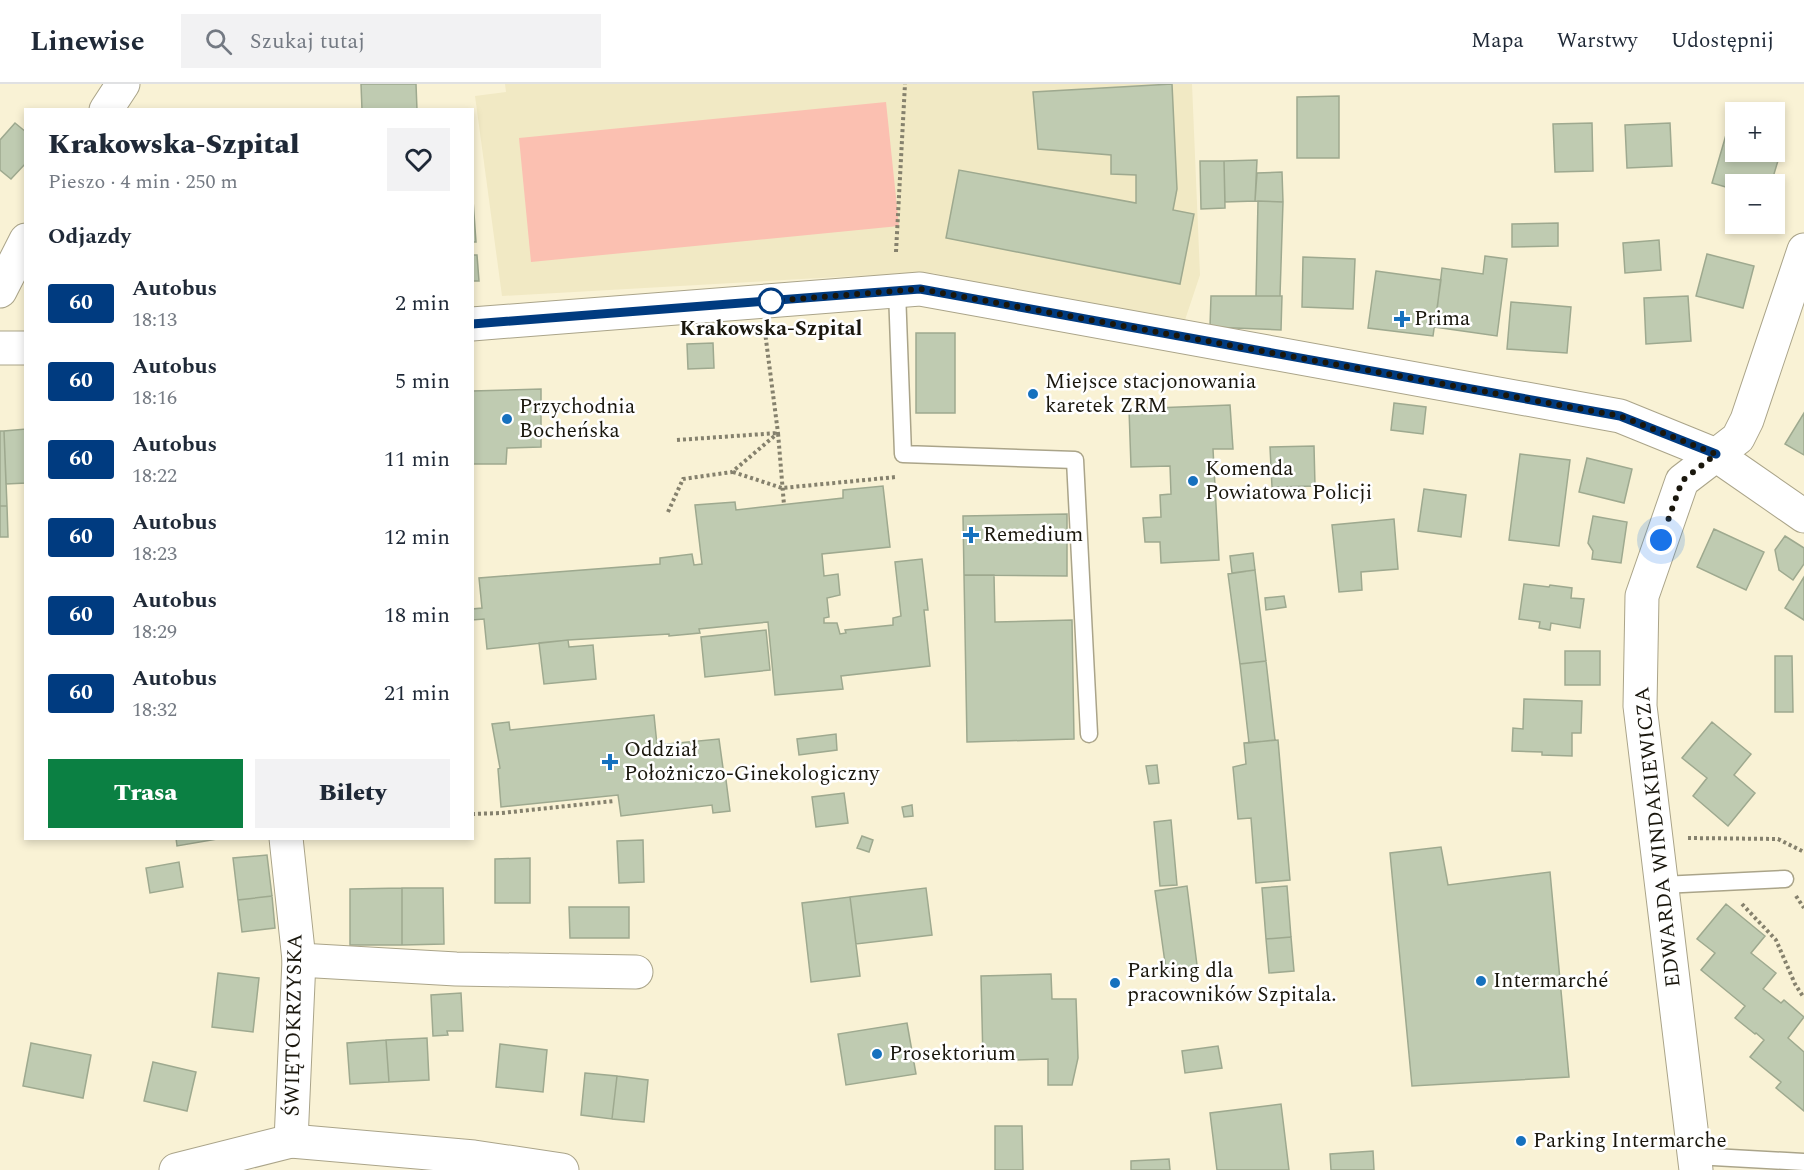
<!DOCTYPE html>
<html lang="pl">
<head>
<meta charset="utf-8">
<style>
  :root { --surface:#fff; --page:#f2f2f3; --text:#1f2937; --muted:#747a83; --line:#e0e1e3; --accent:#0b8043 }
  body { margin:0; font-family:Spectral,serif; background:var(--page); color:var(--text); height:100vh; display:flex; flex-direction:column; font-size:22px; white-space:nowrap }
  * { box-sizing:border-box; margin:0 }
  p { font-size:20px; color:var(--muted) }
  .icon { flex:none; width:33px; height:33px; fill:none; stroke:currentColor; stroke-width:2; stroke-linecap:round; stroke-linejoin:round }
  .map { position:relative; flex:1; overflow:hidden }
  .sheet { position:absolute; left:24px; top:24px; width:450px; height:732px; display:flex; flex-direction:column; background:var(--surface); border-radius:0px; box-shadow:0 3px 9px #0003 }
  .sheet>* { flex:none }
  .badge { padding:0 12px; border-radius:4px; font-size:21px; line-height:39px }
  .tools { position:absolute; left:1725px; top:18px; display:grid; gap:12px }
  .tools a { display:grid; place-items:center; width:60px; height:60px; border-radius:0px; background:var(--surface); box-shadow:0 3px 9px #0003; font-size:30px }
  .you { position:absolute; width:30px; height:30px; margin:-15px; border:4px solid #fff; border-radius:50%; background:#1a73e8; box-shadow:0 0 0 9px #1a73e833 }
  .map>.badge { position:absolute; translate:-50% -50%; box-shadow:0 0 0 3px #fff }
  h2 { padding:0 24px; font-size:22px; line-height:54px }
  .round { display:grid; place-items:center; flex:none; width:63px; height:63px; border-radius:0px; background:var(--page) }
  .head { display:flex; align-items:center; justify-content:space-between; height:102px; padding:0 24px }
  h1 { font-size:28px; font-weight:800; line-height:45px }
  .cta { display:flex; gap:12px; margin-top:auto; padding:12px 24px }
  .cta a { flex:1; height:69px; border-radius:0px; background:var(--accent); color:#fff; font-size:24px; font-weight:800; line-height:69px; text-align:center }
  .cta a+a { background:var(--page); color:var(--text) }
  ul { padding:0; list-style:none }
  li { display:flex; align-items:center; gap:18px; height:78px; padding:0 24px }
  li div { flex:1 }
  li b { display:block; font-size:22px }
  li em { font-style:normal }
  li .badge { min-width:66px; font-weight:700; text-align:center }
  header { display:flex; align-items:center; gap:36px; box-sizing:border-box; height:84px; padding:0 30px; background:var(--surface); border-bottom:2px solid var(--line) }
  header strong { font-size:28px }
  nav { display:flex; gap:33px; margin-inline-start:auto; font-size:21px }
  .search { width:420px; height:54px; background:var(--page); display:flex; align-items:center; gap:15px; box-sizing:border-box; padding:0 21px; border-radius:0px; color:var(--muted); font-size:22px }
  .map>svg:first-child { display:block }
  .built { fill:#f1e9c4 }
  .green { fill:#fbc0b1 }
  .building { fill:#bfcbb1; stroke:#9ea98f; stroke-width:1.5 }
  .lines { fill:none; stroke-linecap:round; stroke-linejoin:round }
  .service-casing { stroke:#aaa489; stroke-width:19 }
  .minor-casing { stroke:#aaa489; stroke-width:35 }
  .tertiary-casing { stroke:#aaa489; stroke-width:35 }
  .path { stroke:#85816d; stroke-width:4; stroke-dasharray:3 3; stroke-linecap:butt }
  .service { stroke:#fff; stroke-width:16 }
  .minor { stroke:#fff; stroke-width:33 }
  .tertiary { stroke:#fff; stroke-width:33 }
  .line-casing { stroke:#fff; stroke-width:14 }
  .line { stroke:#003b80; stroke-width:9 }
  .walk { stroke:#1a170d; stroke-width:6; stroke-dasharray:0 10.8 }
  .stop-dot { fill:#fff; stroke:#003b80; stroke-width:3 }
  .poi-dot { fill:#1671be; stroke:#fff; stroke-width:2 }
  .labels { text-anchor:middle; dominant-baseline:central; stroke-width:5; stroke-linejoin:round; paint-order:stroke }
  .poi-label { font-size:21px; fill:#1a170d; stroke:#fff; text-anchor:start }
  .stop-label { font-size:21px; font-weight:bold; fill:#1a170d; stroke:#fff }
  .street-label { font-size:21px; fill:#1a170d; stroke:#fff }
</style>
</head>
<body>
<header>
<strong>Linewise</strong>
<div class="search"><svg class="icon" aria-label="search" viewBox="0 0 24 24"><circle cx="10" cy="10" r="6"/><path d="M15 15l6 6"/></svg>Szukaj tutaj</div>
<nav><a>Mapa</a><a>Warstwy</a><a>Udostępnij</a></nav>
</header>
<div class="map">
<svg width="1804" height="1086" viewBox="0 0 1804 1086">
  <rect width="100%" height="100%" fill="#f9f2d5"/>
  <path class="built" d="M505 0H1192L1200 191 1185 236 1011 206 933 189 855 192 502 212 475 12 506 8Z"/>
  <path class="green" d="M886 18 899 142 531 178 519 54Z"/>
  <path class="building" d="M361 0H416L417 26H362Z
    M1172 0 1177 105 1173 126 1194 130 1180 200 946 154 959 86 1136 119V91L1111 90V71L1038 65 1033 8Z
    M1339 12V74H1297V13Z
    M15 39 26 48V79L11 95 0 86V56Z
    M1592 39 1593 87 1555 88 1553 40Z
    M1670 39 1672 82 1627 84 1625 41Z
    M1728 44 1736 46V68H1774V57L1783 60 1771 100H1736V106L1712 99Z
    M1257 76 1255 117 1225 118 1224 77Z
    M1200 77H1224L1225 124 1201 125Z
    M1282 88 1283 118 1255 117 1257 89Z
    M472 102 476 158H472Z
    M1258 117 1283 118 1280 212H1256Z
    M1558 139V162L1512 163V140Z
    M1659 156 1661 186 1625 189 1623 159Z
    M1707 170 1754 182 1743 224 1696 212Z
    M472 171H477L479 197H472Z
    M1485 172 1507 175 1497 252 1435 243 1442 184 1483 190Z
    M1303 173 1355 175 1353 225 1302 223Z
    M1376 187 1441 196 1433 252 1368 244Z
    M1211 212H1282L1281 246 1210 243Z
    M1688 212 1691 257 1646 260 1644 214Z
    M1511 218 1571 223 1567 269 1507 265Z
    M916 249H955V329H916Z
    M713 259 714 284 688 285 687 260Z
    M541 305V363L507 364 506 380H472V307Z
    M1394 319 1426 323 1423 350 1391 346Z
    M1230 321 1233 365H1213L1219 476 1161 479 1160 458H1145L1143 434 1161 433 1160 411 1171 410 1170 382 1131 383 1129 325Z
    M1804 329V371L1785 360Z
    M26 345V399L6 400 4 347Z
    M0 347H4L7 422H0Z
    M1314 362 1315 402 1272 403 1270 363Z
    M1520 370 1570 376 1559 462 1509 456Z
    M1587 374 1632 385 1624 419 1579 408Z
    M883 402 890 463 822 470 824 492 838 490 840 511 827 514 829 533 824 534V539H837L840 550 846 549 845 546 893 541V534L901 532 895 478 922 475 928 526H924L930 582 841 592 843 605 775 611 768 538 699 545 700 549 669 552V550L568 556 487 565 484 535 472 536V525L482 524 479 494 660 480V474L692 470 694 481 702 480 695 421 735 418 736 426 843 414V406Z
    M1424 405 1466 411 1461 453 1418 447Z
    M0 422H7L8 453H0Z
    M1067 430V492L964 491 963 432Z
    M1593 432 1627 438 1621 479 1592 475 1593 467 1588 459Z
    M1394 435 1398 485 1361 488 1362 506 1339 508 1332 441Z
    M1714 445 1764 468 1746 506 1697 483Z
    M1785 452 1804 464V480L1793 496 1779 486 1775 466Z
    M1253 469 1255 486 1232 489 1230 472Z
    M1255 486 1266 577 1240 580 1228 490Z
    M964 491H994L995 538 1072 536 1074 655 967 658Z
    M1804 493V536L1785 524Z
    M1524 500 1549 503 1550 501 1572 504 1571 514 1584 515 1580 544 1551 539 1550 546 1539 544 1540 538 1519 535Z
    M1284 512 1286 523 1266 526 1265 514Z
    M766 546 770 586 705 593 701 553Z
    M568 556 569 563 593 561 596 595 544 600 539 559Z
    M1565 567H1600V601H1565Z
    M1775 572H1792L1793 628H1775Z
    M1266 577 1275 656 1249 659 1240 580Z
    M1524 615 1582 617 1581 649H1572V672L1542 671V668L1512 667 1513 644 1523 645Z
    M654 631 657 661 719 655 723 684H721L722 696H726L730 727 713 729 712 721 621 732 618 711 501 723 498 685 500 684 492 640 509 638 510 646Z
    M1712 638 1751 670 1734 691 1755 709 1728 742 1693 712 1707 694 1682 674Z
    M836 650 837 666 799 671 797 655Z
    M1278 656 1290 796 1256 799 1251 734 1238 735 1233 683 1246 680 1244 659Z
    M1157 681 1159 699 1149 700 1146 682Z
    M844 709 848 739 816 743 812 713Z
    M912 721 913 732 904 733 902 723Z
    M1171 736 1177 801 1160 802 1154 738Z
    M862 752 873 756 869 768 857 764Z
    M176 754H223L177 762Z
    M643 756 644 798 619 799 617 757Z
    M1441 763 1448 801 1550 788 1569 993 1412 1002 1390 769Z
    M267 771 272 812 238 816 233 774Z
    M530 774V819H495V775Z
    M179 778 183 803 150 809 146 784Z
    M1187 802 1198 889 1167 893 1155 807Z
    M1287 802 1291 853 1266 855 1262 804Z
    M402 804V861H350V805Z
    M402 804H443L444 860 402 861Z
    M926 804 932 851 856 860 850 813Z
    M272 812 275 844 242 848 238 816Z
    M850 813 860 892 811 898 802 819Z
    M1726 820 1765 852 1751 869 1776 889 1763 905 1781 919 1784 916 1804 933 1788 954 1804 968V1027L1776 1004 1781 998 1750 973 1764 956 1756 949 1755 950 1735 934 1745 922 1701 886 1715 869 1697 855Z
    M569 823H629V854H570Z
    M1291 853 1294 887 1269 889 1266 855Z
    M218 889 259 894 253 948 212 943Z
    M1051 890 1052 915H1076L1078 974 1072 1001H1048V975L983 977 981 892Z
    M461 909 463 947H447L448 951 433 952 431 911Z
    M907 939 916 990 846 1001 838 950Z
    M427 954 429 996 389 998 386 956Z
    M386 956 389 998 350 1000 347 959Z
    M31 959 91 971 83 1014 23 1002Z
    M500 960 547 966 543 1008 496 1003Z
    M1218 962 1222 984 1185 989 1182 967Z
    M153 978 196 988 187 1027 144 1017Z
    M585 989 617 992 612 1035 581 1031Z
    M617 992 648 996 644 1038 612 1035Z
    M1281 1020 1289 1086H1217L1210 1029Z
    M995 1042H1022L1023 1086H995Z
    M1373 1067 1374 1086H1331L1330 1070Z
    M1169 1075 1170 1086H1131V1077Z"/>
  <g class="lines">
    <defs>
      <path id="service" d="M897 207 903 370 1075 376 1089 650
        M1662 801 1785 795
        M1695 1072 1804 1078"/>
      <path id="minor" d="M299 876 456 885 636 888
        M291 1057 474 1073 562 1086
        M1696 1086 1640 622 1642 512 1682 397 1716 371"/>
      <path id="tertiary" d="M106 26 123 0
        M0 207 26 156
        M472 240 920 205 1620 332 1716 371 1804 432
        M0 264H26
        M1716 371 1738 354 1747 336 1804 166
        M176 1086 291 1057 299 876 286 754"/>
    </defs>
    <use href="#service" class="service-casing"/>
    <use href="#minor" class="minor-casing"/>
    <use href="#tertiary" class="tertiary-casing"/>
    <path class="path" d="M896 168 905 0
      M677 356 778 349 784 421
      M733 388 782 404 896 393
      M668 428 683 395 732 388 778 349 765 248
      M472 730 502 729 614 717
      M1688 754 1778 755 1804 768
      M1796 812 1804 824
      M1742 820 1776 856 1795 900 1804 914"/>
    <use href="#service" class="service"/>
    <use href="#minor" class="minor"/>
    <use href="#tertiary" class="tertiary"/>
  </g>
  <g class="lines">
    <defs>
      <path id="line" d="M472 240 920 205 1620 332 1716 370"/>
    </defs>
    <use href="#line" class="line-casing"/>
    <use href="#line" class="line"/>
    <path class="walk" d="M771 217 920 205 1620 332 1716 370 1682 397 1661 456"/>
  </g>
  <circle class="stop-dot" cx="771" cy="217" r="12"/>
  <g class="poi-dot">
    <path d="M1399 226h6v6h6v6h-6v6h-6v-6h-6v-6h6z"/>
    <circle cx="1033" cy="310" r="6"/>
    <circle cx="507" cy="335" r="6"/>
    <circle cx="1193" cy="397" r="6"/>
    <path d="M968 442h6v6h6v6h-6v6h-6v-6h-6v-6h6z"/>
    <path d="M607 669h6v6h6v6h-6v6h-6v-6h-6v-6h6z"/>
    <circle cx="1481" cy="897" r="6"/>
    <circle cx="1115" cy="899" r="6"/>
    <circle cx="877" cy="970" r="6"/>
    <circle cx="1521" cy="1057" r="6"/>
  </g>
  <g class="labels">
    <g class="poi-label">
      <text x="1414" y="235">Prima</text>
      <text x="1045" y="298">Miejsce stacjonowania<tspan x="1045" dy="24">karetek ZRM</tspan></text>
      <text x="519" y="323">Przychodnia<tspan x="519" dy="24">Bocheńska</tspan></text>
      <text x="1205" y="385">Komenda<tspan x="1205" dy="24">Powiatowa Policji</tspan></text>
      <text x="983" y="451">Remedium</text>
      <text x="624" y="666">Oddział<tspan x="624" dy="24">Położniczo-Ginekologiczny</tspan></text>
      <text x="1127" y="887">Parking dla<tspan x="1127" dy="24">pracowników Szpitala.</tspan></text>
      <text x="1493" y="897">Intermarché</text>
      <text x="889" y="970">Prosektorium</text>
      <text x="1533" y="1057">Parking Intermarche</text>
    </g>
    <g class="stop-label">
      <text x="771" y="245">Krakowska-Szpital</text>
    </g>
    <g class="street-label">
      <text transform="translate(1658 753) rotate(-96)">EDWARDA WINDAKIEWICZA</text>
      <text transform="translate(294 941) rotate(-89)">ŚWIĘTOKRZYSKA</text>
    </g>
  </g>
</svg>
<div class="tools">
<a>+</a>
<a>−</a>
</div>
<div class="you" style="left:1661px;top:456px"></div>
<section class="sheet">
<div class="head"><div><h1>Krakowska-Szpital</h1><p>Pieszo · 4 min · 250 m</p></div><a class="round"><svg class="icon" aria-label="heart" viewBox="0 0 24 24"><path d="M12 20l-8-8c-3-5 5-10 8-4 3-6 11-1 8 4z"/></svg></a></div>
<h2>Odjazdy</h2>
<ul>
<li><span class="badge" style="background:#003b80;color:#fff">60</span><div><b>Autobus</b><p>18:13</p></div><em>2 min</em></li>
<li><span class="badge" style="background:#003b80;color:#fff">60</span><div><b>Autobus</b><p>18:16</p></div><em>5 min</em></li>
<li><span class="badge" style="background:#003b80;color:#fff">60</span><div><b>Autobus</b><p>18:22</p></div><em>11 min</em></li>
<li><span class="badge" style="background:#003b80;color:#fff">60</span><div><b>Autobus</b><p>18:23</p></div><em>12 min</em></li>
<li><span class="badge" style="background:#003b80;color:#fff">60</span><div><b>Autobus</b><p>18:29</p></div><em>18 min</em></li>
<li><span class="badge" style="background:#003b80;color:#fff">60</span><div><b>Autobus</b><p>18:32</p></div><em>21 min</em></li>
</ul>
<div class="cta"><a>Trasa</a><a>Bilety</a></div>
</section>
</div>
</body>
</html>
